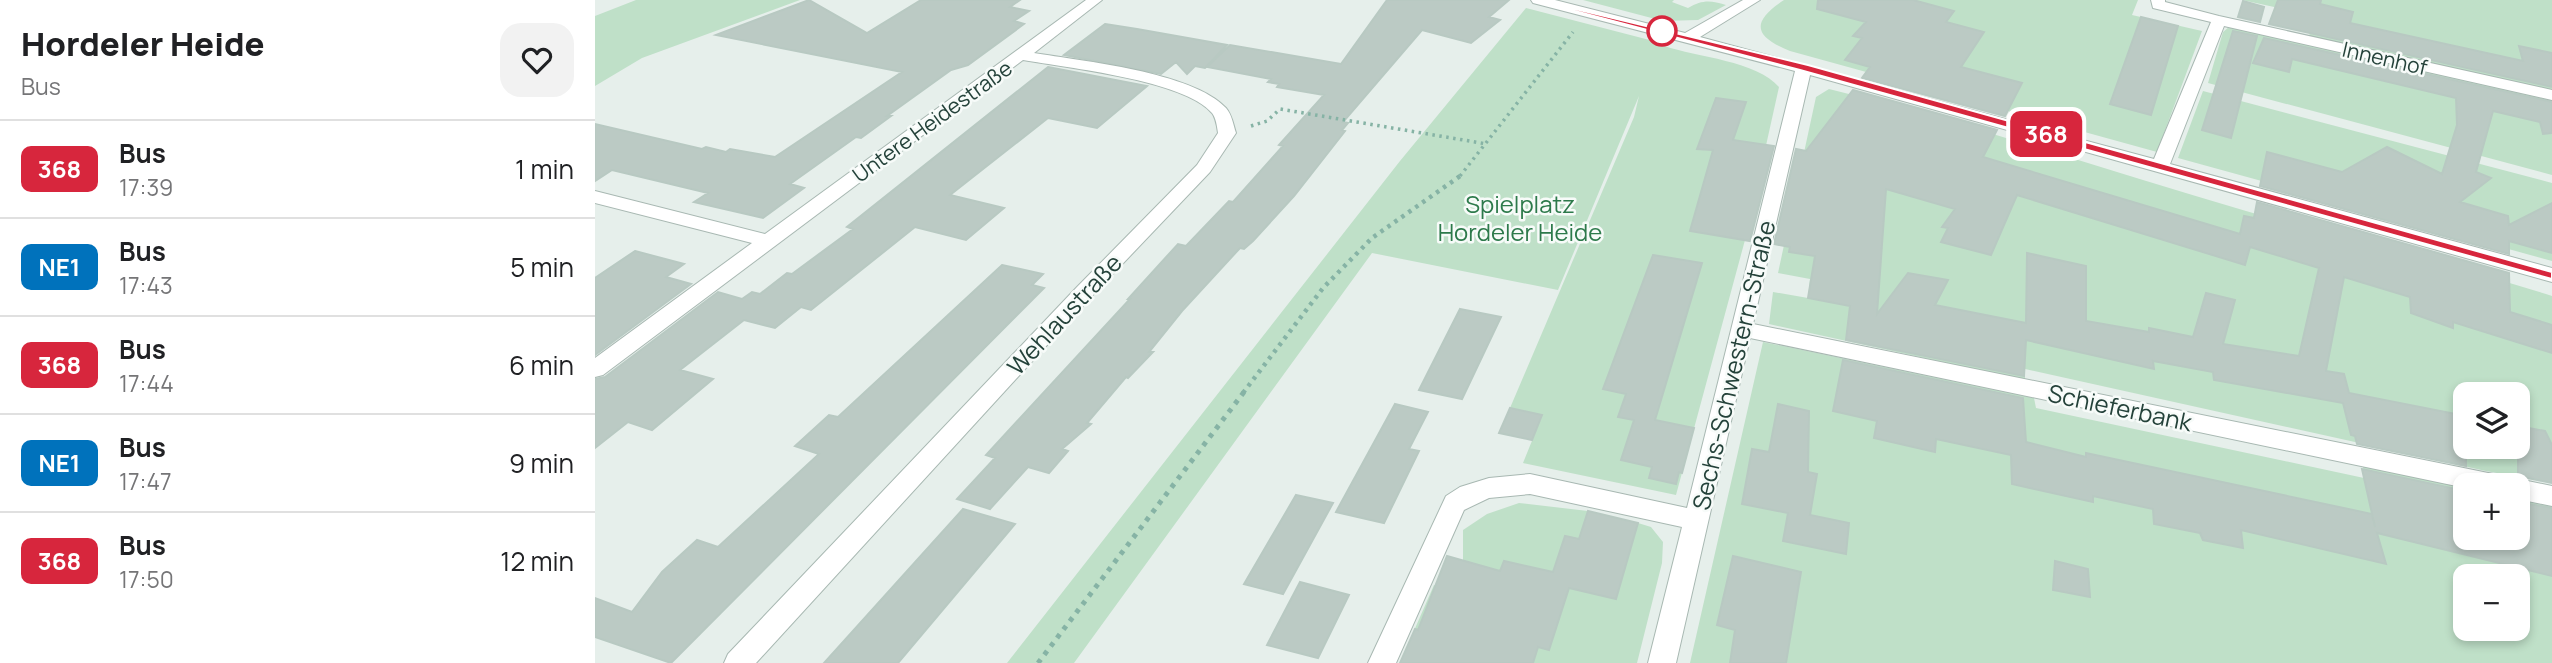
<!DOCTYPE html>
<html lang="en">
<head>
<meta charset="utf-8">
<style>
  :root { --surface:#fff; --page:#f2f2f2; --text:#202124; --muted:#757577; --line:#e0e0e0 }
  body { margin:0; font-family:Manrope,sans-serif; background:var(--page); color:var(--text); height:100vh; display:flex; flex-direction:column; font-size:26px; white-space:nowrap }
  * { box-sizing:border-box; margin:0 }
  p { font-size:23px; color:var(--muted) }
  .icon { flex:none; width:38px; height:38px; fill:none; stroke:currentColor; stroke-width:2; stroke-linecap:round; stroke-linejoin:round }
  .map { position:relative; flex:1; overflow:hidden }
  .sheet { display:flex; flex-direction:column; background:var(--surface); width:595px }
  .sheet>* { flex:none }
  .badge { padding:0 14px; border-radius:10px; font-size:24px; line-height:46px }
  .tools { position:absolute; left:1858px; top:382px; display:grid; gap:14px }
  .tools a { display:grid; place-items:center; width:77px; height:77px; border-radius:14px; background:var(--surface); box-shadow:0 4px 10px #0003; font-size:35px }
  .map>.badge { position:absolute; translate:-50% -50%; box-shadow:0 0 0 4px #fff }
  .round { display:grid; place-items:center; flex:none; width:74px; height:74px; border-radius:21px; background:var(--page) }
  .summary { display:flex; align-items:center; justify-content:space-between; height:119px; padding:0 21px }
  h1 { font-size:33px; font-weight:800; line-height:52px }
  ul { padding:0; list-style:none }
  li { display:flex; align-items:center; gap:21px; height:98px; padding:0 21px; border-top:2px solid var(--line) }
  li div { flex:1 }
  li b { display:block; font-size:26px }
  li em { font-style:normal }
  li .badge { min-width:77px; font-weight:700; text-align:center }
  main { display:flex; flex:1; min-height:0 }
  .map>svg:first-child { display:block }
  .green { fill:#bfe0c8; fill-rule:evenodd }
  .building { fill:#bbcac4; stroke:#b8c9c2; stroke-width:2; fill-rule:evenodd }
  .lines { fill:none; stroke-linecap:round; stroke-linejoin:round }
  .minor-casing { stroke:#a8b8b2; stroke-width:2 }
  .path-far2 { stroke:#86b3a5; stroke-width:3.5; stroke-dasharray:2.5 4.5; stroke-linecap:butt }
  .path-far1 { stroke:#86b3a5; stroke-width:4.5; stroke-dasharray:3.5 5; stroke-linecap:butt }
  .path { stroke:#86b3a5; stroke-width:5; stroke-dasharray:4.5 6; stroke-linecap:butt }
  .minor { fill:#fff; fill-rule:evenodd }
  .line { fill:#d7263d; stroke:#fff; stroke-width:2 }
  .stop-dot { fill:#fff; stroke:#d7263d; stroke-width:3.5 }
  .labels { text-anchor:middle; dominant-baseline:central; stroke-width:5; stroke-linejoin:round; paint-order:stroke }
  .far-street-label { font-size:21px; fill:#24423a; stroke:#f7fbf9 }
  .park-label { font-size:24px; fill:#2d7a4b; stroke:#f7fbf9 }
  .street-label { font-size:24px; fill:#24423a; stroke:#f7fbf9 }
</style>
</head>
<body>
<main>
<section class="sheet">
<div class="summary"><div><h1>Hordeler Heide</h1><p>Bus</p></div><a class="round"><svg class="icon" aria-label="heart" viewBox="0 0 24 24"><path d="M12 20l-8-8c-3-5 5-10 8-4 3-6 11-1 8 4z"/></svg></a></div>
<ul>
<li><span class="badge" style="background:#d7263d;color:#fff">368</span><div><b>Bus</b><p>17:39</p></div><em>1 min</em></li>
<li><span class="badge" style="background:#0072bc;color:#fff">NE1</span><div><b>Bus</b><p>17:43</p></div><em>5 min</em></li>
<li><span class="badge" style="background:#d7263d;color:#fff">368</span><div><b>Bus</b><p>17:44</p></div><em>6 min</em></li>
<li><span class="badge" style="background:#0072bc;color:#fff">NE1</span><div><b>Bus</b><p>17:47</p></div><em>9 min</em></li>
<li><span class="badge" style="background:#d7263d;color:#fff">368</span><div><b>Bus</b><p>17:50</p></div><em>12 min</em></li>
</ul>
</section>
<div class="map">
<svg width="1957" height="663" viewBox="0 0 1957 663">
  <rect width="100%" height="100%" fill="#e6efeb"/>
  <path class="green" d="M41 0H205L47 58 0 86V16Z
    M988 0H1079L1077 2 1093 8C1107 0 1115 0 1131 5L1103 20 1068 21Z
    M1189 0H1543L1537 15 1607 31 1562 152 1195 51C1158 36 1156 22 1189 0Z
    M1647 0H1957V91L1714 36 1720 16Z
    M931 8 1070 44 1069 46C1102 57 1162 61 1184 87L1150 240 1081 495 928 463 947 416 915 408 1039 117 1044 96 963 290 777 253 479 663H412L805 161Z
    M1634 27 1957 99V175L1613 83 1628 32Z
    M1234 89C1375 123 1512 171 1651 211 1753 240 1856 264 1957 296V483L1891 471 1430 369V380L1174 324 1178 292 1213 298 1215 279 1183 273 1221 97ZM1871 394H1923V446H1871Z
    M1608 91 1957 183V261L1583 158Z
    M1168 342 1439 398 1441 408 1769 478 1768 466 1871 488V537H1923V499L1957 506V663H1095ZM1871 576H1923V628H1871Z
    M924 503 993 511 1004 517 1043 523 1056 527 1068 542 1067 563 1042 663H825L811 649 839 585 856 588 868 560V530L892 514Z"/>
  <path class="building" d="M214 0 272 33 326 0H425L415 7 434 11 419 21 429 24 373 65 356 70 292 116H296L266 138 261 137 195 184 209 188 168 218 99 202 113 193 17 170 0 181V124L107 149 111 147 131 152 135 149 180 157 307 72 121 35Z
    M792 0H914L894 17 905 20 876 43 827 30 748 122 753 123 747 130 750 131 699 196 658 241 649 249 645 248 587 311 554 352H558L533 378 531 377 492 423 496 424 467 449 473 451 454 473 433 467 395 509 362 499 400 458 391 455 535 299H533L583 244 591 246 634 201 638 202 688 146 684 145 729 95 682 87 684 84 673 82 676 79 612 67 635 45 746 64Z
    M1223 0H1318L1359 11 1351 22 1389 32 1366 67 1427 83 1410 116 1267 78 1275 67 1250 60 1267 38 1258 36 1271 22 1222 9Z
    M1683 0H1726L1725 4 1758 12 1755 23 1928 61 1924 46 1957 53V87L1674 24Z
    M1648 1 1669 7 1665 22 1643 17Z
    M1546 17 1583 26 1556 115 1515 104Z
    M510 24 542 29 632 45 610 68 600 66 592 74 581 62 566 74 469 55Z
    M1638 31 1662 36 1636 138 1607 130Z
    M1669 38 1957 102V133L1948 134 1945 122 1898 111 1881 172 1896 178 1865 202 1913 216 1914 225 1957 203V253L1914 241V254L1665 186 1672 152 1747 172 1792 147 1847 174 1862 125 1861 98 1697 59 1694 72 1658 63Z
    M453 67 552 86 502 128 453 118 355 195 409 208 371 240 320 227 216 310 206 307 180 328 149 320 85 370 118 379 57 430 33 422 0 448V379L10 377 123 292 147 299 157 292 165 294 192 273 197 274 258 229 252 227Z
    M1258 90 1402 130 1388 157 1645 234 1649 216 1659 218 1662 202 1914 273 1915 312 1957 325V353L1858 322V328L1816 313 1815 297 1749 277 1731 371 1749 374 1754 393 1871 416V466L1762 444 1760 436 1756 435 1748 403 1619 380 1618 372 1558 361 1559 369 1431 340 1429 376 1251 340 1255 306 1213 298 1220 256 1194 252 1195 247 1179 244 1201 149 1211 151ZM1291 189 1360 209 1347 227 1353 228 1346 242 1396 255 1422 195 1650 265 1655 247 1724 268 1704 356 1628 344 1640 300 1611 293 1598 337 1554 328V332L1491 321V266L1432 253 1431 323 1340 305 1353 280 1313 273 1282 314Z
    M1121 98 1151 102 1138 140 1179 146 1155 241 1095 231 1118 150 1102 149Z
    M40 251 89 264 71 277 96 284 0 355V278Z
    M1058 255 1107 263 1060 420 1099 428 1087 473 1084 472 1081 484 1054 478 1057 467 1026 460 1039 420 1023 417 1031 394 1008 389Z
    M407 265 448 274 437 285 449 288 76 663 0 637V598L37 612 67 572 102 540 123 547 224 454 200 446 234 415 243 417Z
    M865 309 906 317 867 399 824 390Z
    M1248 360 1428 398 1431 442 1491 457V453L1777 514 1780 527 1767 469 1871 491V537H1923V502L1957 508V576L1782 533 1791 564 1646 530 1648 548 1608 540 1605 533 1559 524 1558 509 1498 496V502L1417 484 1416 455 1341 439 1340 452 1279 438 1282 421 1238 411Z
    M800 404 833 412 814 449 824 451 789 523 741 512Z
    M1183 404 1214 411 1213 472 1222 474 1215 515 1254 523 1251 554 1188 541 1193 513 1147 504 1157 449 1174 452Z
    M915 408 947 415 937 440 904 433Z
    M1923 426 1950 431 1957 445V483L1923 476Z
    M701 495 738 503 688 594 649 584Z
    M368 509 420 524 303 663H229Z
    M993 511 1043 523 1021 599 974 588 954 650 943 647 938 663H805L820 629 823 630 852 556 905 571 909 561 958 572 970 536 984 539Z
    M1138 556 1206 572 1191 663H1135L1140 630 1122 625Z
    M1460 561 1493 569 1495 597 1458 590Z
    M705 582 754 595 723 658 672 645Z"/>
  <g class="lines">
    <defs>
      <path id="minor" d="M491 0H507L439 53C487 61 598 72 631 108 637 115 638 124 641 133L615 172 496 297 161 663H129L133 654 482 287 602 165 623 133C622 126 621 118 617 113 589 80 472 68 428 60L8 375 0 377V358L157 243 0 203V191L170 234Z
        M936 0H960L1090 33 1148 0H1165L1105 37 1559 159 1616 22 1558 8 1556 0H1570V2L1624 16 1957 90V100L1629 26 1575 164 1957 268V282L1215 75 1158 324 1903 475 1912 478 1914 483 1923 479 1957 486V506L1923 499V485H1871V488L1155 338 1081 663H1053L1087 527 935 494 894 498 869 510 801 663H773L851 496 865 487 894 478 935 474 1092 508 1200 71 938 3Z"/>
    </defs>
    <use href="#minor" class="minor-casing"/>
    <path class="path-far2" d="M656 126 672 121 685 109 892 144
      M865 176 978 32"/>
    <path class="path-far1" d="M648 393 728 288 777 238 868 174"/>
    <path class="path" d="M443 663 649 392"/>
    <use href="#minor" class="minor"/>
  </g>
  <path class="line" d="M938 0H943L1213 65 1957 272V279L1205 70Z"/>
  <circle class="stop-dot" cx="1067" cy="31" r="14"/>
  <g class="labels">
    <g class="far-street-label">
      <text transform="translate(1790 58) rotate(13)">Innenhof</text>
      <text transform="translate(337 121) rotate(-36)">Untere Heidestraße</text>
    </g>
    <g class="park-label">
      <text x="925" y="203">Spielplatz<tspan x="925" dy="28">Hordeler Heide</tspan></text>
    </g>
    <g class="street-label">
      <text transform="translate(469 314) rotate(-47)">Wehlaustraße</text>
      <text transform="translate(1138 365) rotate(-77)">Sechs-Schwestern-Straße</text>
      <text transform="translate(1525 407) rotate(12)">Schieferbank</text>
    </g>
  </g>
</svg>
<div class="tools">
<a><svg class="icon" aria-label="layers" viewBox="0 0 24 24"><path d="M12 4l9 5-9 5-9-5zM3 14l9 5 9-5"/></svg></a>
<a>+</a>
<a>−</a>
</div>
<b class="badge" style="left:1451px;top:134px;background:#d7263d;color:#fff">368</b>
</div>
</main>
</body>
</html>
